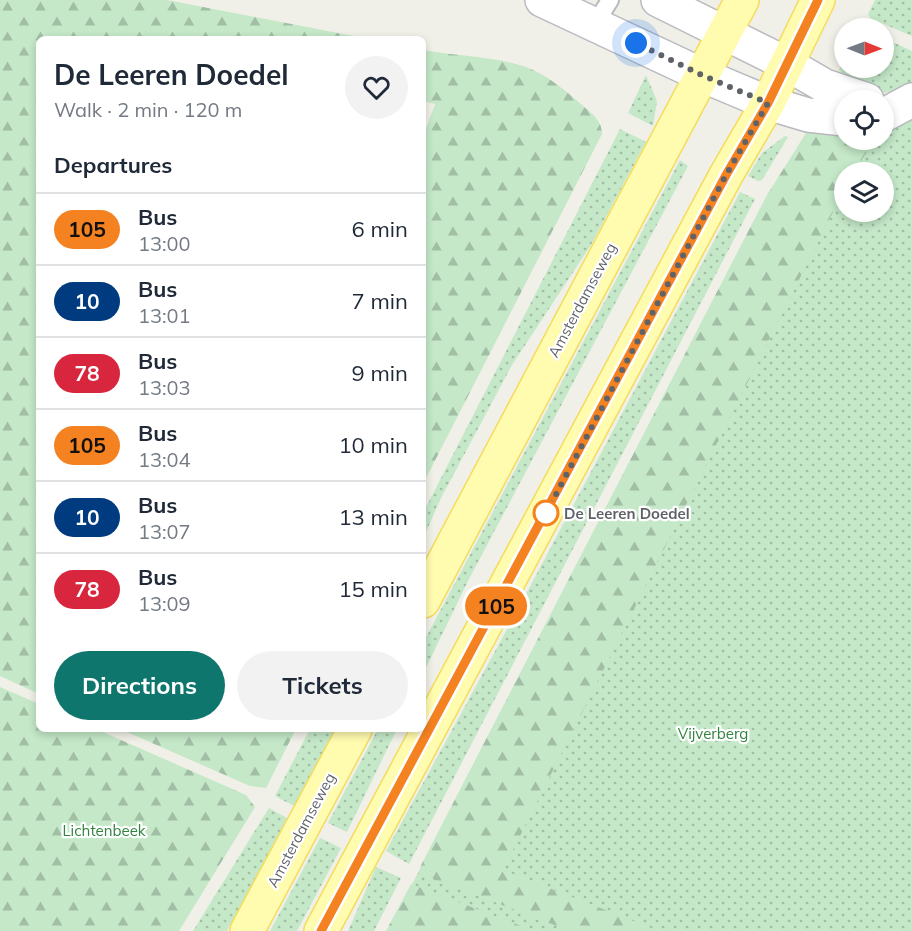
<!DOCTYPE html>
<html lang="en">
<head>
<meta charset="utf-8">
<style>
  :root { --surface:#fff; --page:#f2f2f3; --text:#1f2937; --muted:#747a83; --line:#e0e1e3; --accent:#0f766e }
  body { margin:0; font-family:Mulish,sans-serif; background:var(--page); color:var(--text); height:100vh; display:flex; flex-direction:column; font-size:22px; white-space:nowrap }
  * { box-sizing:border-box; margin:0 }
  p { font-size:20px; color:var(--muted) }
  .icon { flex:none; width:33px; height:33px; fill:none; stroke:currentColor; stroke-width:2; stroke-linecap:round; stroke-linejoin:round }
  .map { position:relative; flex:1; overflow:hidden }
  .side { position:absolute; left:36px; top:36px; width:390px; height:696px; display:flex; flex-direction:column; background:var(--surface); border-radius:9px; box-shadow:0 3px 9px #0003 }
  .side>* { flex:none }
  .badge { padding:0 12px; border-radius:20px; font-size:21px; line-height:39px }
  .needle { width:39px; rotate:91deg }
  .tools { position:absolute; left:834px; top:18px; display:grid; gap:12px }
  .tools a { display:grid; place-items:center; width:60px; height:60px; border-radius:50%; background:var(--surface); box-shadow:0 3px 9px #0003; font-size:30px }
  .you { position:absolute; width:30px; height:30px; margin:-15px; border:4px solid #fff; border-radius:50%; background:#1a73e8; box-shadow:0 0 0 9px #1a73e833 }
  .map>.badge { position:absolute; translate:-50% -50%; box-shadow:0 0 0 3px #fff }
  h2 { padding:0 18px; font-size:22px; line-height:54px }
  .round { display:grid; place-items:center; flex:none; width:63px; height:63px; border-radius:32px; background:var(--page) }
  .headline { display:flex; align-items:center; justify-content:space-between; height:102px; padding:0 18px }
  h1 { font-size:28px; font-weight:700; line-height:45px }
  .primary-button { display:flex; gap:12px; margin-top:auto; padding:12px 18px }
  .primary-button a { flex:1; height:69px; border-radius:36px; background:var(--accent); color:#fff; font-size:24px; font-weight:700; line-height:69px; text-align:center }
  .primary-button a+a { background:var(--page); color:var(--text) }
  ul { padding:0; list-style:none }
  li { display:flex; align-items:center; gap:18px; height:72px; padding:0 18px; border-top:2px solid var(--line) }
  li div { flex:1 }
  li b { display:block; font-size:22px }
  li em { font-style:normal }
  li .badge { min-width:66px; font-weight:700; text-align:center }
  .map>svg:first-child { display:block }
  .grass { fill:url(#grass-dots); fill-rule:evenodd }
  .forest { fill:url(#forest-firs) }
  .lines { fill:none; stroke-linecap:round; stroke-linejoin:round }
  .service-casing { stroke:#b8b9be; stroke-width:20 }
  .minor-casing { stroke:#b8b9be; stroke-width:36 }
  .secondary-casing { stroke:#b9bbc1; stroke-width:36 }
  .primary-casing { stroke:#f4dc5d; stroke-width:36 }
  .service { stroke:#fff; stroke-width:16 }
  .minor { stroke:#fff; stroke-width:33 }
  .secondary { stroke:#fff; stroke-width:33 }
  .primary { stroke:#fffbaf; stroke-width:33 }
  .line-casing { stroke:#fff; stroke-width:14 }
  .line { stroke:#f58220; stroke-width:9 }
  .walk { stroke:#5f6268; stroke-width:6; stroke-dasharray:0 10.8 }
  .stop-dot { fill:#fff; stroke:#f58220; stroke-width:3 }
  .labels { text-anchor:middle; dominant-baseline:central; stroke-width:4.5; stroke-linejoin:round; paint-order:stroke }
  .street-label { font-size:15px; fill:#5f6268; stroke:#fff }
  .stop-label { font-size:15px; font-weight:bold; fill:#5f6268; stroke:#fff; text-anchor:start }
  .park-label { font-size:15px; fill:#328240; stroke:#fff }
</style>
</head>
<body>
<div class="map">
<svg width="912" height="931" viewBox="0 0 912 931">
  <defs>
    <pattern id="grass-dots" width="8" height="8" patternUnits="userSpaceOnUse" patternTransform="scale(1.5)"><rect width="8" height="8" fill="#c4e8c8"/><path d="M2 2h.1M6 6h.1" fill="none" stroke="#a2bfa6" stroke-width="1.8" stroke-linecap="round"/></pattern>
    <pattern id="forest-firs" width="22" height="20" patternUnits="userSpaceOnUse" patternTransform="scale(1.5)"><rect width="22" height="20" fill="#c4e8c8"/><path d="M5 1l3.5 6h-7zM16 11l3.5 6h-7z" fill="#a2bfa6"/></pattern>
  </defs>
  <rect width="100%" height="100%" fill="#f1f0e8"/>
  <path class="grass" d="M875 0H912V36L870 18 868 14Z
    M884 38 912 51V87C883 98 861 91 839 70L844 59V68H884Z
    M646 75 657 101 653 126 628 113Z
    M912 114V931H388L767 196 844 140H884V126ZM844 172H884V212H844Z
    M620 129 646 142 591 245 512 365 440 500 423 539V513Z
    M785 136 788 137 762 180 758 181 748 176 762 153Z
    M680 160 688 166 468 581 423 674V643Z
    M740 192 755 199 409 864 386 851 518 609Z
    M310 729H335L294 806 275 796Z
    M378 729H397L347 832 328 823Z
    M269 808 287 818 227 931H193Z
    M320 838 341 848 297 931H270Z
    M376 867 401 878 374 931H348Z"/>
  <path class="forest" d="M0 0H167L369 39H39V694L0 676Z
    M423 50C454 56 506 57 533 70 551 78 567 92 582 105 592 114 602 120 602 134L423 484V137L435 104 423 101Z
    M812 129H844V140H874L854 172H844V190L503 870 659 931H570L426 876 420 867 767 195 806 133Z
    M0 687 39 704V729H96L246 795 255 807 179 931H0Z
    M120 729H296L266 788 250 786Z
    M411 884 534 931H386Z"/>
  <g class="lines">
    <defs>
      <path id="service" d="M595 24 610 0"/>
      <path id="minor" d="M787 64 825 86 867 100
        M768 103 808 115 844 119
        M884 115 912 100"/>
      <path id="secondary" d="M542 0 704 76 768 103
        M658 0 787 64"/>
      <path id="primary" d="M423 601 742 0
        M247 931 355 729
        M321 931 726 175 768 103 818 0"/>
    </defs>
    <use href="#service" class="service-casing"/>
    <use href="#minor" class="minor-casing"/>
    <use href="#secondary" class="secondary-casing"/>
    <use href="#primary" class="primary-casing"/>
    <use href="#service" class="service"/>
    <use href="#minor" class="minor"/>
    <use href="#secondary" class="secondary"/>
    <use href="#primary" class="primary"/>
  </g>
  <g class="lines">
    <defs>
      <path id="line" d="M321 931 726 175 768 103 818 0"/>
    </defs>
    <use href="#line" class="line-casing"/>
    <use href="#line" class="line"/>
    <path class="walk" d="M546 513 726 175 768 103 704 76 636 43"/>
  </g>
  <circle class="stop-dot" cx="546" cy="513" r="12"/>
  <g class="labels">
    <g class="street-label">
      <text transform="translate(582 300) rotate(-62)">Amsterdamseweg</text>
      <text transform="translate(301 830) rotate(-62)">Amsterdamseweg</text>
    </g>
    <g class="stop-label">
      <text x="564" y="513">De Leeren Doedel</text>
    </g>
    <g class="park-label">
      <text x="713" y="733">Vijverberg</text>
      <text x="104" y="830">Lichtenbeek</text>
    </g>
  </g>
</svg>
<div class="tools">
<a><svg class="needle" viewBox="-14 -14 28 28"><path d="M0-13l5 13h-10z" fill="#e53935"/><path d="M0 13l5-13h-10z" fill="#747a83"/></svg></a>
<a><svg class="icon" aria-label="locate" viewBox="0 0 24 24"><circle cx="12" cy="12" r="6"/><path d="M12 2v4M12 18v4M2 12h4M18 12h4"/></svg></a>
<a><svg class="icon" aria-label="layers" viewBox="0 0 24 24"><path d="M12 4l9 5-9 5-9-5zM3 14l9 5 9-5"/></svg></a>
</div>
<div class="you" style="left:636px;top:43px"></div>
<b class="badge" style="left:496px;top:606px;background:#f58220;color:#111">105</b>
<section class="side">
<div class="headline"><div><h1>De Leeren Doedel</h1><p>Walk · 2 min · 120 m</p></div><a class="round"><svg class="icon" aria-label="heart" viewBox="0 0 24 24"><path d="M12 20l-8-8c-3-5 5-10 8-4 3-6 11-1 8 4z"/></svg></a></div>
<h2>Departures</h2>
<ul>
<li><span class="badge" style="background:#f58220;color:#111">105</span><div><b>Bus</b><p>13:00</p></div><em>6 min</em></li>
<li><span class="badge" style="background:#003b80;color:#fff">10</span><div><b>Bus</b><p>13:01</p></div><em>7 min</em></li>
<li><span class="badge" style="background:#d7263d;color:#fff">78</span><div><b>Bus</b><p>13:03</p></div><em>9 min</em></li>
<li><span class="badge" style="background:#f58220;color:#111">105</span><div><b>Bus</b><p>13:04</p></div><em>10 min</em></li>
<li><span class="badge" style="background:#003b80;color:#fff">10</span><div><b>Bus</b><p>13:07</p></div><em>13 min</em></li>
<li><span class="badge" style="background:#d7263d;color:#fff">78</span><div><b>Bus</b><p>13:09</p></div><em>15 min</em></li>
</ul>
<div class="primary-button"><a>Directions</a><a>Tickets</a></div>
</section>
</div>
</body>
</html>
